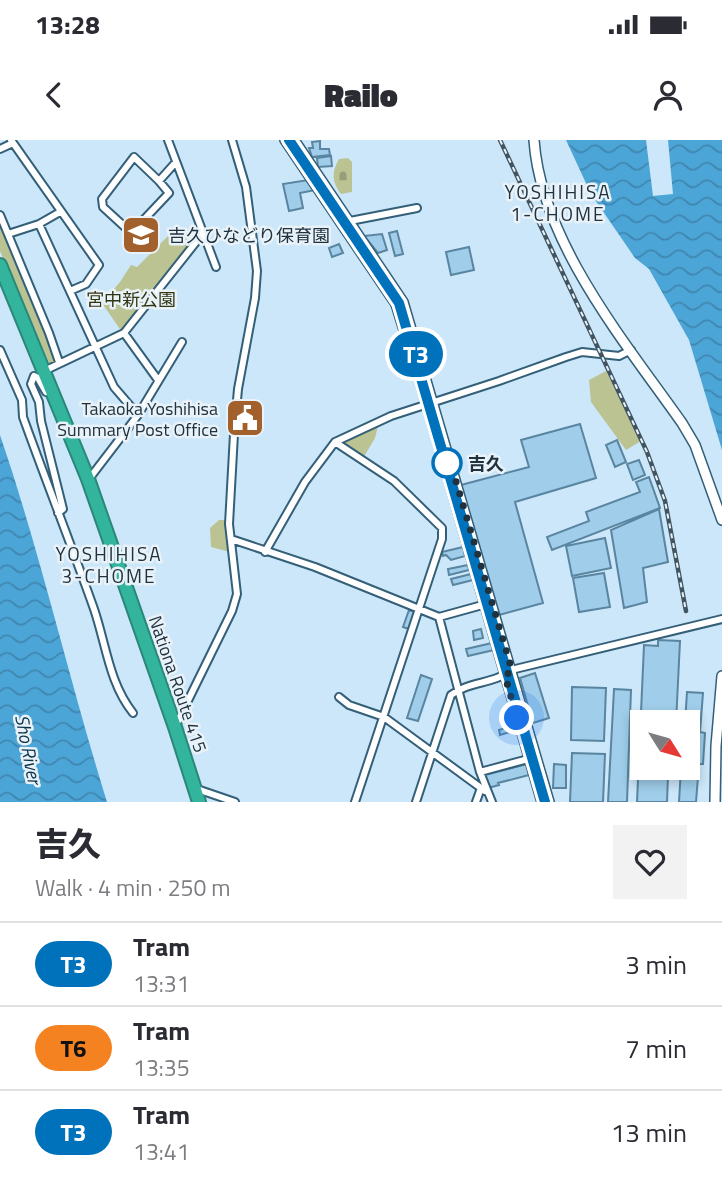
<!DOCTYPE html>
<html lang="en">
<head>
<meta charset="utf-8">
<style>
  :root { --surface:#fff; --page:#f2f2f3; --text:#2b2b33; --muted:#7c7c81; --line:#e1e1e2 }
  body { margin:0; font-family:"Titillium Web","Noto Sans JP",sans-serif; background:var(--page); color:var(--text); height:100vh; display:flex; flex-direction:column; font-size:26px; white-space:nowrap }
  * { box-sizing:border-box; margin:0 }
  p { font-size:23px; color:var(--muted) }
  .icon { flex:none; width:38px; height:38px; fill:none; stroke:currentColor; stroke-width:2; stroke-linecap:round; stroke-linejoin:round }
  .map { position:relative; height:662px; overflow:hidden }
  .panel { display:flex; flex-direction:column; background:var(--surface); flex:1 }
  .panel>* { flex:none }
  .badge { padding:0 14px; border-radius:23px; font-size:24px; line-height:46px }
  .needle { width:46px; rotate:127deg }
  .tools { position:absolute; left:630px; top:570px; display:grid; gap:14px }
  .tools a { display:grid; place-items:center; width:70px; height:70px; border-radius:0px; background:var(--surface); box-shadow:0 4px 10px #0003; font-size:35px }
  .you { position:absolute; width:35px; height:35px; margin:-18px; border:5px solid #fff; border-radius:50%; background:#1a73e8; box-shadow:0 0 0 10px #1a73e833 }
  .map>.badge { position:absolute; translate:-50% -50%; box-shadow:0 0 0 4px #fff }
  .round { display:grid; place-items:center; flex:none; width:74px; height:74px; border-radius:0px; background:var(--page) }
  .overview { display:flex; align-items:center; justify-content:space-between; height:119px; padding:0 35px }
  h1 { font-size:33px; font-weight:800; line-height:52px }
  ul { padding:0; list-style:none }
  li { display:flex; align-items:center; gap:21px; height:84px; padding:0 35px; border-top:2px solid var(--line) }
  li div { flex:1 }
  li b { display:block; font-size:26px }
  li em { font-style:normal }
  li .badge { min-width:77px; font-weight:700; text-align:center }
  .status { display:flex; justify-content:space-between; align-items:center; height:49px; padding:0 35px; background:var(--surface); direction:ltr }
  .status svg { height:19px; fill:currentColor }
  header { display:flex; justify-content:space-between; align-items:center; height:91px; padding:0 35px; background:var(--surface); font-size:32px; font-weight:800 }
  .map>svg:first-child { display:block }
  .cemetery { fill:url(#cemetery-stones) }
  .green { fill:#bac391 }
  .water { fill:url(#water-waves) }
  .building { fill:#9fcdea; stroke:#5985a0; stroke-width:2 }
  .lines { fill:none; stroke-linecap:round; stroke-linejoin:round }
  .street-casing { stroke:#345f79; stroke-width:10 }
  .secondary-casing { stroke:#345f79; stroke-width:12 }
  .highway-casing { stroke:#2c877b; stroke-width:16 }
  .street { stroke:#fff; stroke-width:6 }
  .secondary { stroke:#fff; stroke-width:9 }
  .highway { stroke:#32b59c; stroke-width:12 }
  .tram { stroke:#405461; stroke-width:2 }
  .rail-casing { stroke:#405461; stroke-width:4.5 }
  .rail { stroke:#e8f2f8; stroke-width:2; stroke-dasharray:5; stroke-linecap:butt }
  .line-casing { stroke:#fff; stroke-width:16 }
  .line { stroke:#0072bc; stroke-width:10 }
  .walk { stroke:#20323e; stroke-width:7; stroke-dasharray:0 12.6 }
  .stop-dot { fill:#fff; stroke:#0072bc; stroke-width:3.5 }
  .labels { text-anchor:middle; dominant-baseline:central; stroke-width:5; stroke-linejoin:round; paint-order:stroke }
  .poi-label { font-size:18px; fill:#20323e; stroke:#e8f2f8; text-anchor:start }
  .park-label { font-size:18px; fill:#323712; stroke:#e8f2f8 }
  .stop-label { font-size:18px; font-weight:bold; fill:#20323e; stroke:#e8f2f8; text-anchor:start }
  .street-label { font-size:18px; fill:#20323e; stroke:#e8f2f8 }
  .neighbourhood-label { font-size:19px; letter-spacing:2px; fill:#20323e; stroke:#e8f2f8 }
  .water-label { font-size:19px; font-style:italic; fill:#0b3347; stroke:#e8f2f8 }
</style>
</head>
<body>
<div class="status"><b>13:28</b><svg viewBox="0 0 49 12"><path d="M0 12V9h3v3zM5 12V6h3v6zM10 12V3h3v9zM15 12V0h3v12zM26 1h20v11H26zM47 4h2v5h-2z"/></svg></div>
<header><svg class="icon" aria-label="back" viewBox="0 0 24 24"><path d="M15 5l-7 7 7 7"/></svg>Railo<svg class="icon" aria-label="person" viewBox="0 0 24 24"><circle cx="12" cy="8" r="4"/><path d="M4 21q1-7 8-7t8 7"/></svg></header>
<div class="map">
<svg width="722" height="662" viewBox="0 0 722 662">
  <defs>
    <pattern id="cemetery-stones" width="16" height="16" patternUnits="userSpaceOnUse" patternTransform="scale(1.75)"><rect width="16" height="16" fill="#bac391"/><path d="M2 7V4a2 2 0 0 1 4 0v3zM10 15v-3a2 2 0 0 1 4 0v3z" fill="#979f78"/></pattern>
    <pattern id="water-waves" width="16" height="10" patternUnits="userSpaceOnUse" patternTransform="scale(1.75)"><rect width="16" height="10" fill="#4ca5d7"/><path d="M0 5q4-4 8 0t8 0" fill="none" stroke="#3f87b0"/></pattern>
  </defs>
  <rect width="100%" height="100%" fill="#cce7f9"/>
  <path class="cemetery" d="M348 18 352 22V52L341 54C332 42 331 33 339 19Z"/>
  <path class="green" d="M0 78 59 222 51 227 0 111Z
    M177 87 198 104 122 192 102 163 120 142 131 125 137 127Z
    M606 231 641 301 626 310 591 262 589 240Z
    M379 282 375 298 362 320 335 302Z
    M219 380H228L230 412 211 407 210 388Z"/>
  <path class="water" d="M566 0H646L653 56 673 54 668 0H722V310L689 200 649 129 635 118 591 54Z
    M0 295C41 415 69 540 107 662H0Z"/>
  <path class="building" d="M320 1V9H329L330 15 312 17 309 8H313L312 2Z
    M331 16 332 26 318 27 317 18Z
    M308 40 315 50 300 53 303 68 289 71 283 44Z
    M397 91 403 114 395 116 389 93Z
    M382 94 387 110 378 113 364 96Z
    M339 104 343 113 332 117 329 108Z
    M469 107 474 130 451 135 446 112Z
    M580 284 596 338 515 362 543 463 499 475 461 345 529 327 521 300Z
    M617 300 626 322 615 327 606 305Z
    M639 320 645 335 633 340 627 324Z
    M649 337 660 368 552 410 547 397 589 381 586 372 640 352 636 342Z
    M659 369 668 422 643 428 647 462 624 468 611 390Z
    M605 398 611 428 572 436 566 406Z
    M463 407 465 416 451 420 446 415 443 416 442 412Z
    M468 425 469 430 449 435 448 429Z
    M604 433 610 467 579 472 573 438Z
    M471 434 473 440 453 445 451 439Z
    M409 470 415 472 409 489 403 487Z
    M481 489 483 498 474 500 473 491Z
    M658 500 680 501 676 583H642V628H675L674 637 668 636 667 662H637L644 505 658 506Z
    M492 503 494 510 468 516 466 509Z
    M535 533 549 578 533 583 520 538Z
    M421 535 432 539 418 581 407 578Z
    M572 547 606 548 604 601 571 600Z
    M614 549 631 550 627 662H608Z
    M687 552 703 553 700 592 705 593 703 624H699L696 662H679L681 628H688V583H685Z
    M515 585 517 590 500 595 499 590Z
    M572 613 605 614 603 662H570Z
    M527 624 529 635 498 643 499 645 488 648 485 635Z
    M554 624 566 625V648H553Z"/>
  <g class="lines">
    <defs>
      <path id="street" d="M11 0 99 125 86 144 70 151
        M168 0 216 127
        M0 9 13 3
        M159 41 134 17 102 59 103 67 127 89H135L169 53 159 41 176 22
        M0 75 49 193 59 222
        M350 81 417 68
        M39 84 114 247 138 275
        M8 94 39 84 60 72
        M124 193 158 240
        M0 210 22 260 23 277C46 341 71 404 94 469 106 504 109 543 133 573
        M44 231 124 193 204 92
        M46 252 38 238 34 236 31 244 39 262 41 281 63 369 58 373
        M335 302 394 341 442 388V399L355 662
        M89 339 138 275 182 202
        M231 399 315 427 439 477 486 464
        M265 412 305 342 335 302 391 276 499 241 566 217 582 212 619 216 631 210
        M439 477 480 632 492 662
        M339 557 349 565 384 577 485 651
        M175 587 232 471 237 454 229 384 234 294 238 249 255 158 257 131 246 47 232 0
        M480 632 532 618
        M197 649 235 662
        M416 662 451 555C469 541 495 544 511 530L722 479
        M476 662 481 648"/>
      <path id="secondary" d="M285 0 396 164 427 264 542 662
        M294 0 403 162 549 662
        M534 0C541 102 625 202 682 283L695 305 722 380
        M715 662 716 606 722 536"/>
      <path id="highway" d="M0 125 88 339 175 587 199 662"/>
    </defs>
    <use href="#street" class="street-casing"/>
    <use href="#secondary" class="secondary-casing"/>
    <use href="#highway" class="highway-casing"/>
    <use href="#street" class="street"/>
    <use href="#secondary" class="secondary"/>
    <use href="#highway" class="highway"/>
    <path class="tram" d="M289 0 393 151 403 173 545 662"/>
    <defs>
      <path id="rail" d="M500 0 647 312 665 361 686 471"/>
    </defs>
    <use href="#rail" class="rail-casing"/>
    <use href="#rail" class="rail"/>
  </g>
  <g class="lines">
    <defs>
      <path id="line" d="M289 0 399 163 545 662"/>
    </defs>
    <use href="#line" class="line-casing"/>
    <use href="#line" class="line"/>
    <path class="walk" d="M447 323 450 321 512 530 505 536 517 578"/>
  </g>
  <defs>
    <symbol id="school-square" viewBox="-11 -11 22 22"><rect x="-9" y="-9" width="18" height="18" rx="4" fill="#a1602c" stroke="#e8f2f8"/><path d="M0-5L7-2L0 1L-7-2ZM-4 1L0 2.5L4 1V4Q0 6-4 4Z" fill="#fff"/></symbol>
    <symbol id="civic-square" viewBox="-11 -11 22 22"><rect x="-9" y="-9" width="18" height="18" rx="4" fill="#a1602c" stroke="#e8f2f8"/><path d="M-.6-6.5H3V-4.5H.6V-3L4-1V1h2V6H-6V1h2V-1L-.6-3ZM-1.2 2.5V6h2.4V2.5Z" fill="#fff"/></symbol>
  </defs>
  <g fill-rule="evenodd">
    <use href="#school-square" x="119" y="73" width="44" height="44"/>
    <use href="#civic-square" x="223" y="256" width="44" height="44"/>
  </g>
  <circle class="stop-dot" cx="447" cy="323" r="14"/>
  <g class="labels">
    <g class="poi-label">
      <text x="168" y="95">吉久ひなどり保育園</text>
      <text x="218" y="268" text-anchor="end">Takaoka Yoshihisa<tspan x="218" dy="21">Summary Post Office</tspan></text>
    </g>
    <g class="park-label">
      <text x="131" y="159">宮中新公園</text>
    </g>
    <g class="stop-label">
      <text x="468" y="323">吉久</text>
    </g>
    <g class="street-label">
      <text transform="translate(178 544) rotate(71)">Nationa Route 415</text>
    </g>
    <g class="neighbourhood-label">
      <text x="558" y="51">YOSHIHISA<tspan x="558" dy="22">1-CHOME</tspan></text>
      <text x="109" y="413">YOSHIHISA<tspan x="109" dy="22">3-CHOME</tspan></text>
    </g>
    <g class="water-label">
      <text transform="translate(29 609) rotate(79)">Sho River</text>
    </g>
  </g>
</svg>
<div class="tools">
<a><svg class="needle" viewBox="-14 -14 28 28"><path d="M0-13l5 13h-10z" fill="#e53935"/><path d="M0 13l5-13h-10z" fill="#7c7c81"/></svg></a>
</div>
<div class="you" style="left:517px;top:578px"></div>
<b class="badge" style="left:416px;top:214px;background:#0072bc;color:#fff">T3</b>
</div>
<section class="panel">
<div class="overview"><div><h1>吉久</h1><p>Walk · 4 min · 250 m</p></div><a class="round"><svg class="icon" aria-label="heart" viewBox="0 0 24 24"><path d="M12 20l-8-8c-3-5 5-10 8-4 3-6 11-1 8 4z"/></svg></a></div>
<ul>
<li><span class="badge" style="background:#0072bc;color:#fff">T3</span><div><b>Tram</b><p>13:31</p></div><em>3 min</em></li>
<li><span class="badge" style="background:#f58220;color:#111">T6</span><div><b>Tram</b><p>13:35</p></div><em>7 min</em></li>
<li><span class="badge" style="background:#0072bc;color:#fff">T3</span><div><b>Tram</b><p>13:41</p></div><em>13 min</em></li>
</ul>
</section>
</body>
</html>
